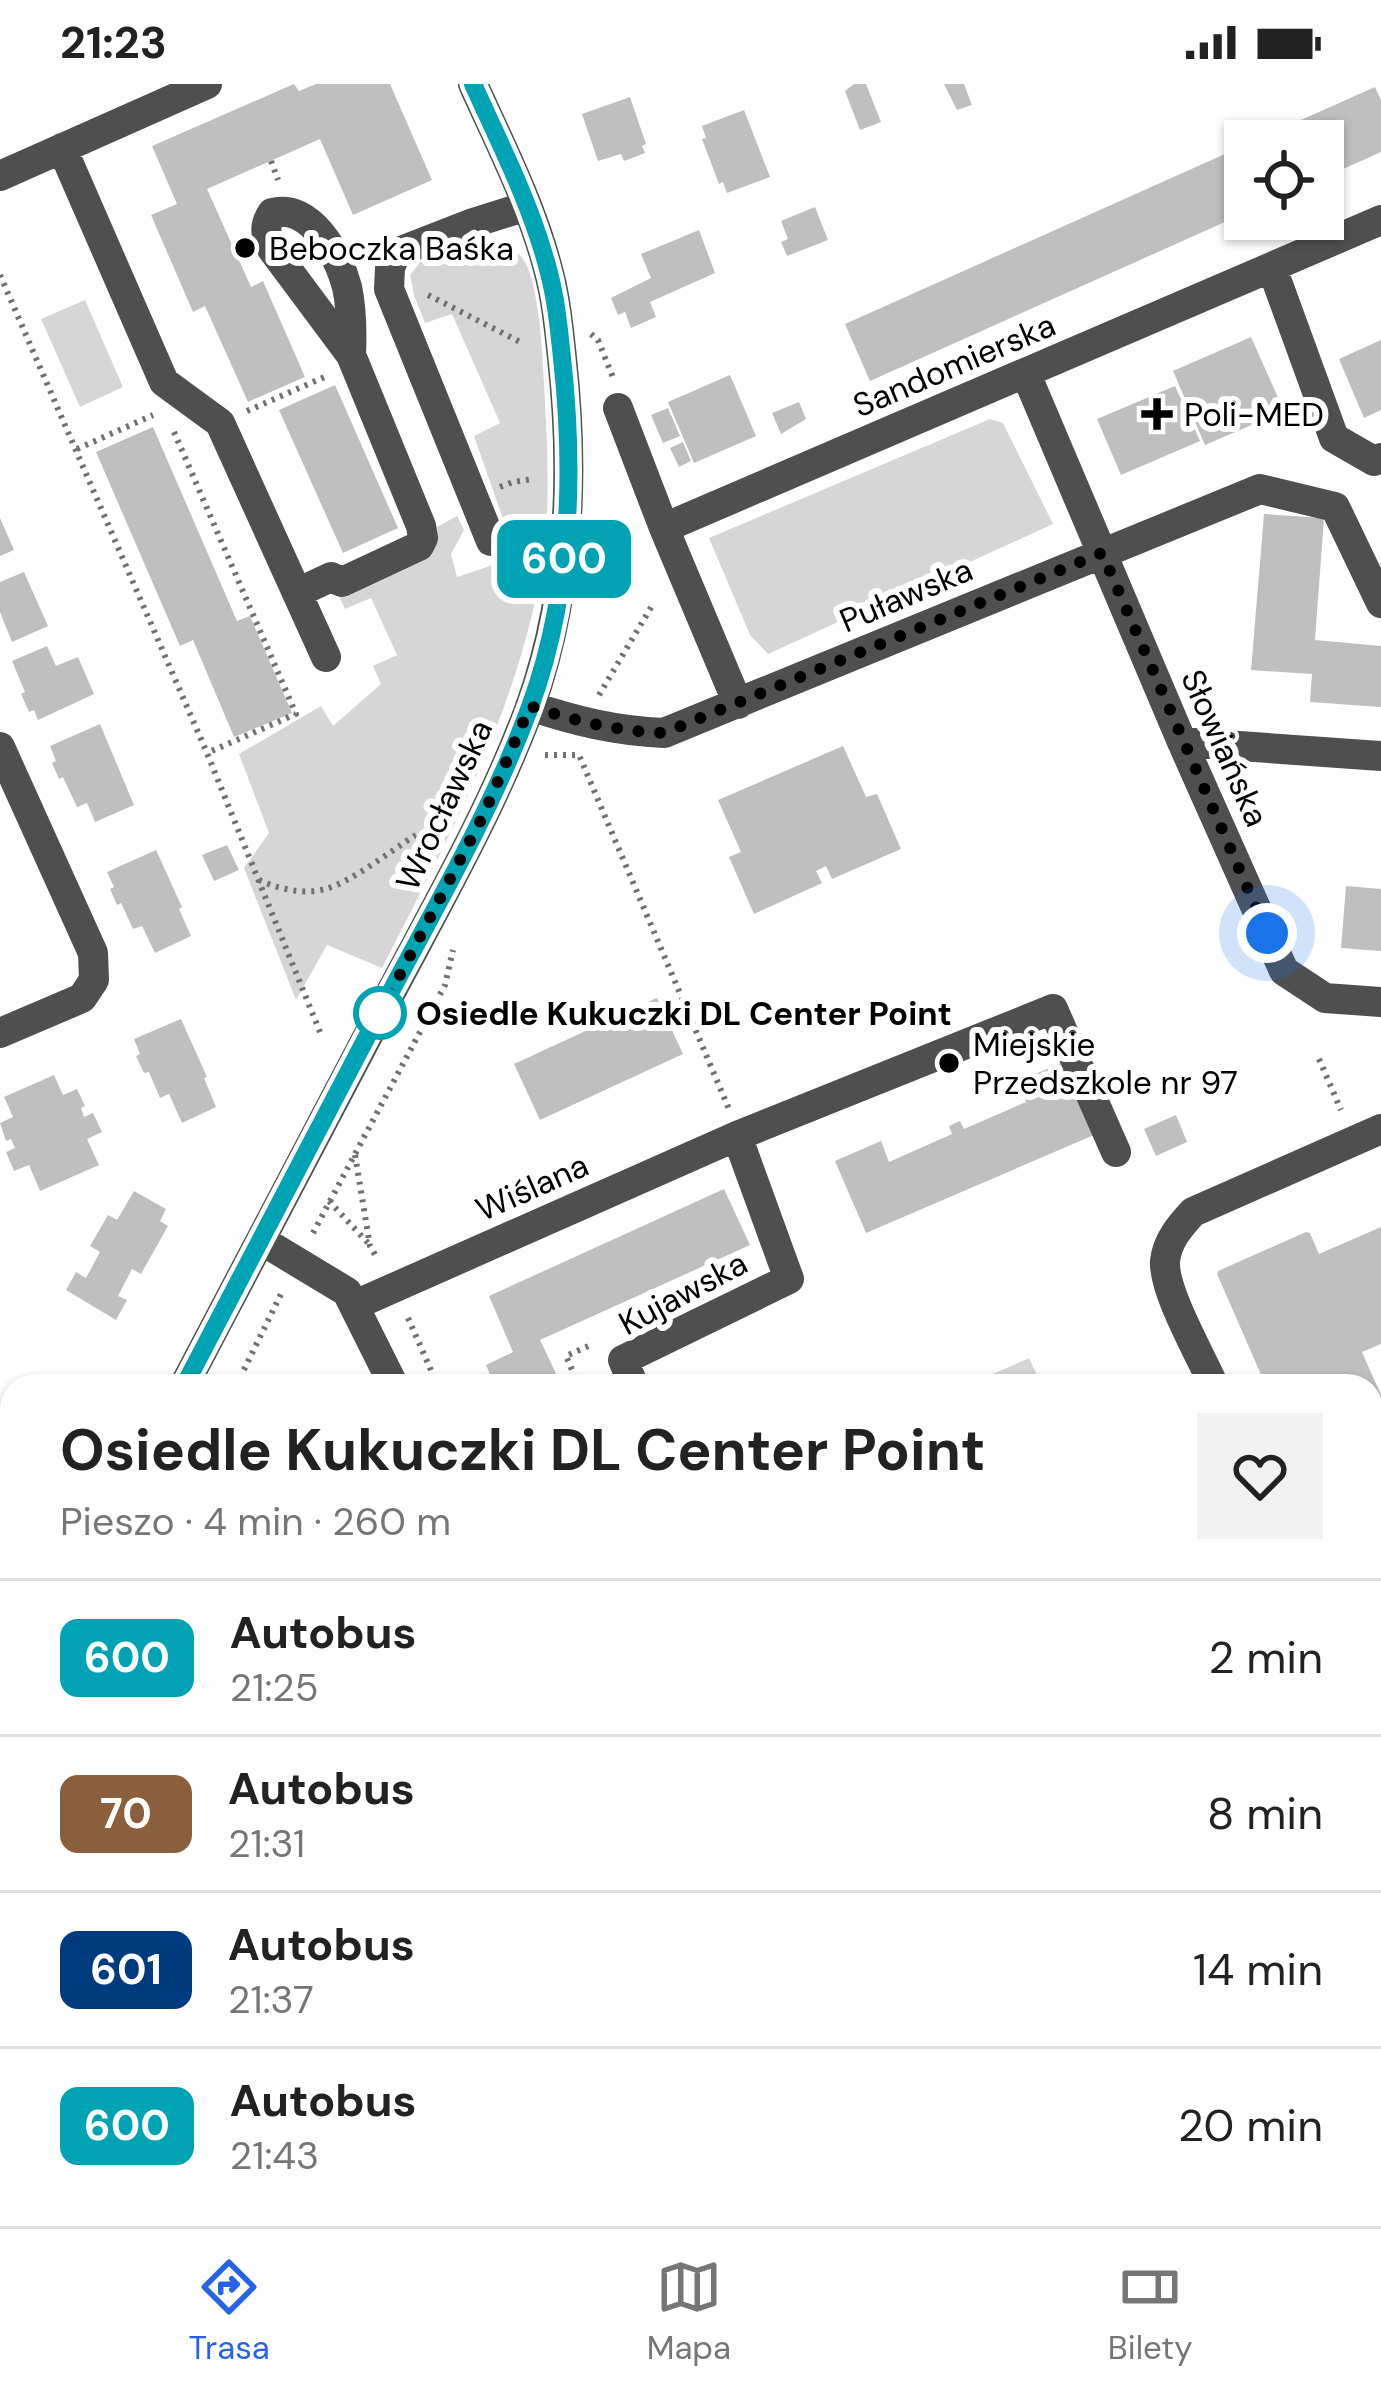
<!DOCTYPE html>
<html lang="pl">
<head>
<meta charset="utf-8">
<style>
  :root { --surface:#fff; --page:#f2f2f2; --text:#222; --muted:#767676; --line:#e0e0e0; --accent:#2563eb }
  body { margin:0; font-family:"DM Sans",sans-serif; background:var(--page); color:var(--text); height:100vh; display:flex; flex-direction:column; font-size:45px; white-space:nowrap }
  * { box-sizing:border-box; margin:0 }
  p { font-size:39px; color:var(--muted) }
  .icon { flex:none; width:66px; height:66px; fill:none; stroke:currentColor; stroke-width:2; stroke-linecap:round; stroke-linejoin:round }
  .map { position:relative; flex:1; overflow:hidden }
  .details { position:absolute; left:0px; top:1290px; width:1383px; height:852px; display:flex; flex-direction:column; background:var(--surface); border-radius:36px 36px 0 0; box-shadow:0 3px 9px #0004 }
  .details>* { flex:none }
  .badge { padding:0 24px; border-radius:18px; font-size:42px; line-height:78px }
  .buttons { position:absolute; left:1224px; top:36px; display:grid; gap:24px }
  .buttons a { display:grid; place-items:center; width:120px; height:120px; border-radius:0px; background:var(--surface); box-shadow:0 3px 9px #0004; font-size:60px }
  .you { position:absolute; width:60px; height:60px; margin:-30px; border:9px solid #fff; border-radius:50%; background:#1a73e8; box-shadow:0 0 0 18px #1a73e833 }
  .map>.badge { position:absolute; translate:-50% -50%; box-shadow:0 0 0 6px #fff }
  .round { display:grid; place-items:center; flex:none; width:126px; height:126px; border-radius:0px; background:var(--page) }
  .summary { display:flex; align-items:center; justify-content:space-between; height:204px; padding:0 60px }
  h1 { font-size:57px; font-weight:700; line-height:90px }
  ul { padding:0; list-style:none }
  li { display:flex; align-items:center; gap:36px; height:156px; padding:0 60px; border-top:3px solid var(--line) }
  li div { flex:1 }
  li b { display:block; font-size:45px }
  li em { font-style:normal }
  li .badge { min-width:132px; font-weight:700; text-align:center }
  .status { display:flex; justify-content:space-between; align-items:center; height:84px; padding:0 60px; background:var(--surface); direction:ltr }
  .status svg { height:33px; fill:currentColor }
  .tab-bar { display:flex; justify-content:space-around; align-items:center; height:168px; border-top:3px solid var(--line); background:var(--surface); font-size:33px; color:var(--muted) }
  .tab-bar a { display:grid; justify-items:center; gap:6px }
  .tab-bar .current { color:var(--accent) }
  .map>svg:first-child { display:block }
  .green { fill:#d6d6d6 }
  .building { fill:#bfbfbf }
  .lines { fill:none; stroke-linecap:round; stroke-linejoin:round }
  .path { stroke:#717171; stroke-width:6; stroke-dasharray:3 6; stroke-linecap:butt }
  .minor { stroke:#4f4f4f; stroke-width:30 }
  .line-casing { stroke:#fff; stroke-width:27 }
  .line { stroke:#00a3b4; stroke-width:18 }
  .walk { stroke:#000; stroke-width:12; stroke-dasharray:0 21.6 }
  .poi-dot { fill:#000; stroke:#fff; stroke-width:4.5 }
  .stop-dot { fill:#fff; stroke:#00a3b4; stroke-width:6 }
  .labels { text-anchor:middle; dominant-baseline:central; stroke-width:12; stroke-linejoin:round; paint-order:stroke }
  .poi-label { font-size:33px; fill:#000; stroke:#fff; text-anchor:start }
  .street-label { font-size:33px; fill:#000; stroke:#fff }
  .stop-label { font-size:33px; font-weight:bold; fill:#000; stroke:#fff; text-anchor:start }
</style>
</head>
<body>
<div class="status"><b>21:23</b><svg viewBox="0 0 49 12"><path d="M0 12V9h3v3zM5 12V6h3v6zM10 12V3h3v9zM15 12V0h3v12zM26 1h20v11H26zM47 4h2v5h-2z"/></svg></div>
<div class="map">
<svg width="1381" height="2142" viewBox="0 0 1381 2142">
  <rect width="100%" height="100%" fill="#fff"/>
  <path class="green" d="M474 155C492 158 512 159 523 175 537 194 542 258 543 283 547 355 553 431 538 503 511 639 445 761 382 884L327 861 296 916 244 784 269 749 239 670 321 622 333 642 381 600 373 582 397 571 371 514 345 525 338 510 431 446 457 432 464 446 451 470 457 493 490 482 505 473 507 446 474 352 500 339 452 230 425 239 414 211 410 191 420 178Z
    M85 216 123 303 80 323 41 235Z
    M990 335 1003 339 1053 440 768 570 750 551 709 454Z
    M1029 1274 1042 1302H966Z
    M12 2087V2130H65L37 2142H0V2090Z
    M561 2130H751L756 2142H565Z
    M778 2130H1047L1023 2142H785Z"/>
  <path class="building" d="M294 0 299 7 316 0H390L432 96 353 131 320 55 207 105 251 203 263 197 305 293 248 318 205 222 193 228 151 131 177 120 152 62Z
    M854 0H866L881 38 860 46 845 7Z
    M944 0H964L972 21 957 26Z
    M1375 3 1381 16V68L1323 94V57H1254Z
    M630 13 646 60 642 62 645 69 624 77 621 70 598 77 582 30Z
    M744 26 770 93 727 109 723 98 719 100 702 55 706 54 702 42Z
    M1245 61V129L870 297 845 240Z
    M815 123 828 156 787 172 781 158 788 155 781 137Z
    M699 146 715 189 650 218 656 233 631 244 625 228 618 231 611 214 651 194 641 170Z
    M1251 253 1284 327 1205 361 1173 287Z
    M1381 256V326L1364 334 1339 275Z
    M730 291 756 352 694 379 668 318Z
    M335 301 398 444 343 469 279 326Z
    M1175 302 1200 357 1121 391 1097 335Z
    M799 318 806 335 781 350 772 329Z
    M668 324 680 352 663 359 651 331Z
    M153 343 237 537 250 532 292 629 234 653 193 556 180 562 96 368Z
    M683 358 691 377 679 383 670 364Z
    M1264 430 1324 434 1315 556 1381 562V623L1310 618 1312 590 1251 586Z
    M0 434 14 466 0 472Z
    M24 488 48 542 12 558 0 528V498Z
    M47 562 56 582 78 573 94 610 38 636 34 626 29 628 21 610 25 608 12 577Z
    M100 640 134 721 95 738 87 719 77 723 63 693 59 695 52 679 56 677 50 662Z
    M843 662 866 713 877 710 901 765 832 795 826 782 816 787 822 799 754 830 729 773 741 768 718 716Z
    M227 761 239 786 214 797 202 771Z
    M156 766 182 823 179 825 191 852 155 869 142 842 133 845 121 819 117 821 110 805 114 803 107 788Z
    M1346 802 1381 805V867L1341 864Z
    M657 914 683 970 540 1036 514 980Z
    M181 935 207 993 204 994 216 1023 182 1039 169 1010 160 1014 149 988 144 989 136 972 140 970 134 955Z
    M1063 978 1094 1051 866 1149 835 1077 881 1057 889 1078 952 1050 949 1042 960 1037 964 1045 1026 1018 1017 998Z
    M54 991 63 1011 77 1005 85 1022 81 1024 84 1033 93 1029 102 1048 87 1055 99 1081 40 1107 29 1081 14 1087 6 1068 15 1064 11 1055 6 1057 0 1039 13 1033 4 1013Z
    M1176 1031 1187 1058 1156 1072 1144 1045Z
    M724 1105 750 1161 540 1256 562 1302H495L486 1281 513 1268 489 1212Z
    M134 1107 166 1125 160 1137 168 1142 141 1190 132 1185 118 1212 127 1216 116 1236 66 1206 76 1188 86 1194 100 1168 90 1162 108 1131 117 1136Z
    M1381 1143V1260L1362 1268 1381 1311V1561L1371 1539V1302H1266L1217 1190 1218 1187 1306 1148 1310 1149 1319 1170Z
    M1381 1781V1848L1371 1852V1785Z
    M1381 2097V2142H1316L1343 2130H1371V2118L1379 2114 1373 2101Z"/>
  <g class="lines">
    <path class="path" d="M271 77 278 96
      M0 191 207 669 322 953
      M428 211 524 260
      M591 250 598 256 614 296
      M247 327 329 291
      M174 348 296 630 207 669
      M77 365 153 331
      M500 403 513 398 533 395
      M599 611 653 520
      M545 671H579L729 1025
      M259 796C279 805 303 811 325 805 350 799 392 766 416 751H432
      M1319 975 1341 1026
      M355 1071 370 1162 377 1174
      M329 1117 368 1159
      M313 1149 445 901 453 866
      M408 1234 438 1302
      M236 1302 282 1208
      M579 1302 566 1272 593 1260
      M1371 1762 1381 1757
      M169 2130V2142
      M344 2130 349 2142
      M805 2130 812 2142
      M869 2142 872 2130
      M984 2142 991 2130
      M1013 2142 1037 2130"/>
    <path class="minor" d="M62 64 164 298 220 339 326 573
      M0 92 207 0
      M1272 184 1334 354 1374 377 1381 374
      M1026 290 1182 658 1284 887 1325 914 1381 918
      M618 324 664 444 738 620
      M664 444 1381 136
      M491 457 389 205 390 184 396 169 473 139 527 122
      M297 509 331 493 342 498 419 462 423 454 421 442 351 271 272 165C266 151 263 143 272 129 311 119 338 170 347 203 352 226 352 248 351 271
      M530 622C575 637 616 647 664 649L1260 405 1335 423 1381 519
      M1182 658 1381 672
      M0 663 93 869 94 896 82 914 0 949
      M261 1156 347 1208 394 1302
      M355 1221 737 1052 1053 925 1116 1068
      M184 1302C250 1176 317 1050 382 925 434 826 491 728 530 623 570 511 575 391 562 274 559 245 556 214 548 185 531 120 500 60 473 0
      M634 1302 623 1276 789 1195 737 1052
      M1214 1302C1201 1272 1163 1207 1165 1177 1167 1157 1180 1142 1193 1128L1381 1045
      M0 1365 12 1375
      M1371 1622 1381 1618
      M1371 1900 1381 1896
      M1371 2035 1381 2031
      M298 2130 304 2142
      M1122 2142 1150 2130"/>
  </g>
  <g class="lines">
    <defs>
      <path id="line" d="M184 1302C250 1176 316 1050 382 924 434 826 491 728 530 623 571 511 575 391 562 274 559 245 556 214 548 185 531 120 500 60 473 0"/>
    </defs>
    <use href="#line" class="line-casing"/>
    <use href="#line" class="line"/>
    <path class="walk" d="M380 929 484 730 530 622C575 637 616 647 664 649L1102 469 1267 849"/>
  </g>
  <g class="poi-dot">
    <circle cx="245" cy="164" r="12"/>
    <path d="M1151 312h12v12h12v12h-12v12h-12v-12h-12v-12h12z"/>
    <circle cx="949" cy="979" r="12"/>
  </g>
  <circle class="stop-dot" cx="380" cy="929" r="24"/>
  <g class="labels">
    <g class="poi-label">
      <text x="269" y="164">Beboczka Baśka</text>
      <text x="1184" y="330">Poli-MED</text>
      <text x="973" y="960">Miejskie<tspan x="973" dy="38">Przedszkole nr 97</tspan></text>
    </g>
    <g class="street-label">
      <text transform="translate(954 281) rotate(-23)">Sandomierska</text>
      <text transform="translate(906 511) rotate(-23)">Puławska</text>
      <text transform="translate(1225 664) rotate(66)">Słowiańska</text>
      <text transform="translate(444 721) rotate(-65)">Wrocławska</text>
      <text transform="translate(532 1103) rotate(-24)">Wiślana</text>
      <text transform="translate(683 1209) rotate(-28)">Kujawska</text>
    </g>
    <g class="stop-label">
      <text x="416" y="929">Osiedle Kukuczki DL Center Point</text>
    </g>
  </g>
</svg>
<div class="buttons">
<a><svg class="icon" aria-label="locate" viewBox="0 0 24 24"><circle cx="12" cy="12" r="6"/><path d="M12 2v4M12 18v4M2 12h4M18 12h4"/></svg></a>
</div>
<div class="you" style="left:1267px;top:849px"></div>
<b class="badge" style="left:564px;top:475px;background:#00a3b4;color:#fff">600</b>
<section class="details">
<div class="summary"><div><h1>Osiedle Kukuczki DL Center Point</h1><p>Pieszo · 4 min · 260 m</p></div><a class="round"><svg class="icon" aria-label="heart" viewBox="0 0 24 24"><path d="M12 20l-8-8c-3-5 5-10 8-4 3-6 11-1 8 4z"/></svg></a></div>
<ul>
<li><span class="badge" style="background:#00a3b4;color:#fff">600</span><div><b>Autobus</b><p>21:25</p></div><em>2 min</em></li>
<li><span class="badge" style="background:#8b5e3c;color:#fff">70</span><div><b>Autobus</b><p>21:31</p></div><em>8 min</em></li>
<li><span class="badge" style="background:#003b80;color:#fff">601</span><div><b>Autobus</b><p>21:37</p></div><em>14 min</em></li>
<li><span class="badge" style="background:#00a3b4;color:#fff">600</span><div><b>Autobus</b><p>21:43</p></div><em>20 min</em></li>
</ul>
</section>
</div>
<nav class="tab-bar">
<a class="current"><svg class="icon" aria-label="directions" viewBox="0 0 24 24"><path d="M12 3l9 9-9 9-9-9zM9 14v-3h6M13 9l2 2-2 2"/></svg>Trasa</a>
<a><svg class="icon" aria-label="map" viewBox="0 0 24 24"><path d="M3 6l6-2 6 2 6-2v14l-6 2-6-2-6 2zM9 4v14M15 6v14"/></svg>Mapa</a>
<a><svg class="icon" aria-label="tickets" viewBox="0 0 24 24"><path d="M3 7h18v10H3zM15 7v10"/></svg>Bilety</a>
</nav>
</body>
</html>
